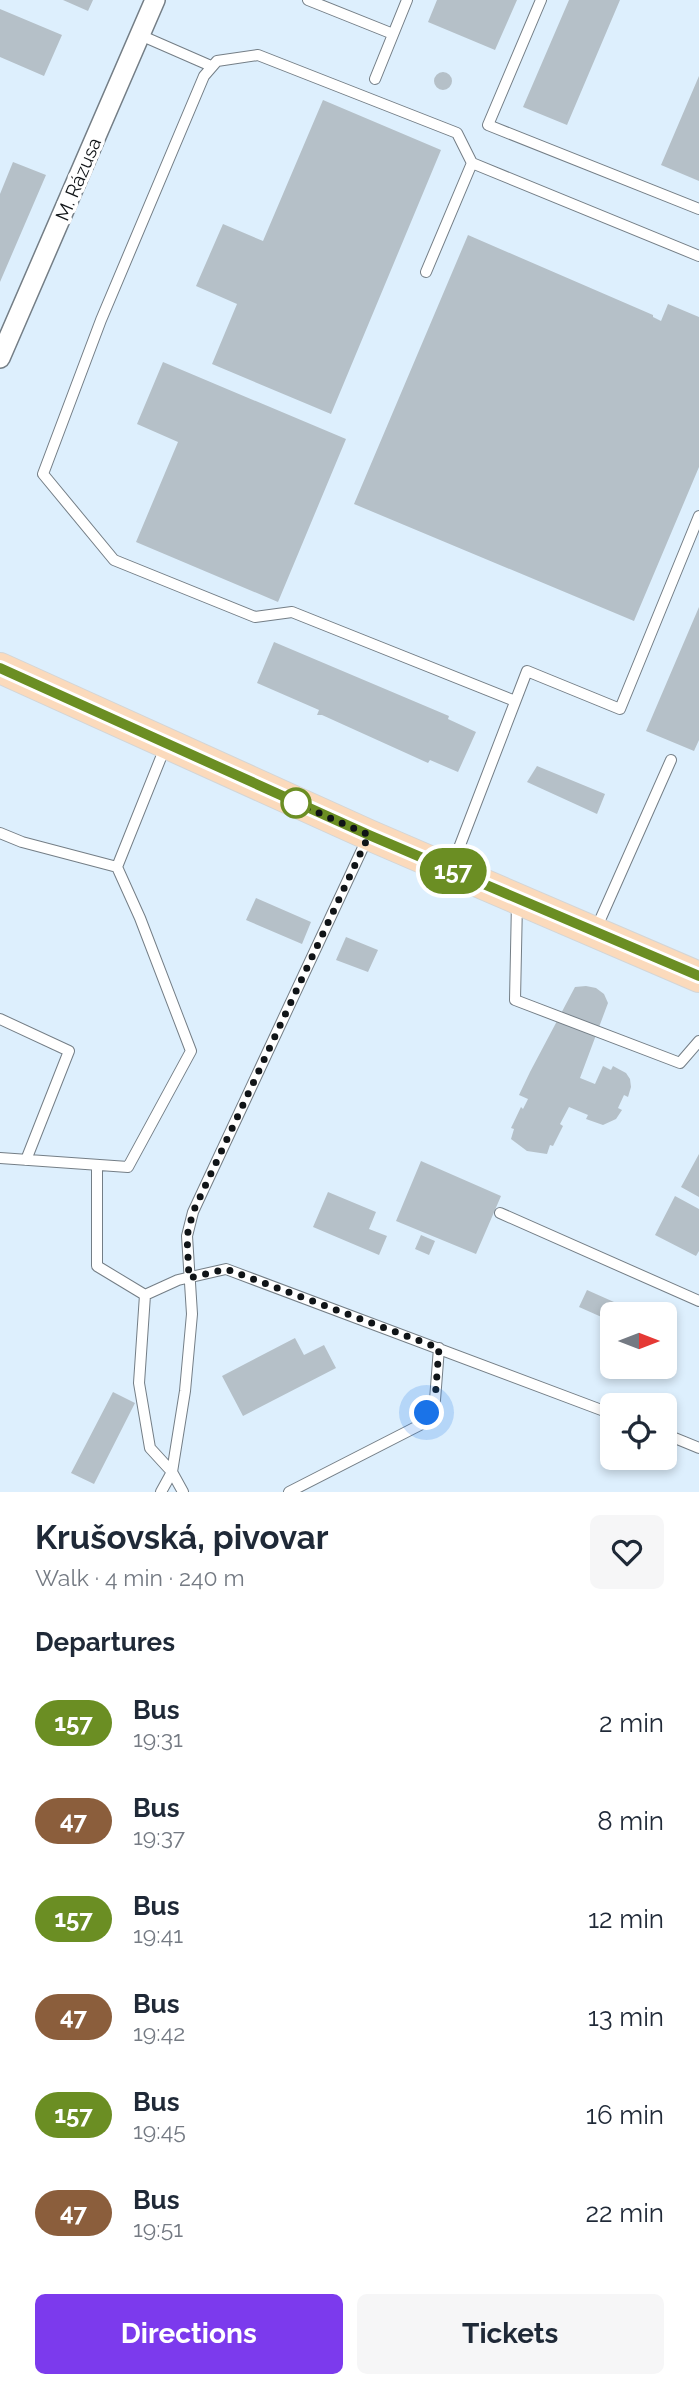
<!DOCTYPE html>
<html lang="en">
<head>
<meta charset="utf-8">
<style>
  :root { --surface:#fff; --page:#f6f6f7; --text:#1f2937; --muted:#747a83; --accent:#7c3aed }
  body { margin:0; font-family:Raleway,sans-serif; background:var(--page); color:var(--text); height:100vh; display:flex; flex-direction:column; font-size:26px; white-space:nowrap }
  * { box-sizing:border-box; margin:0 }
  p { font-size:23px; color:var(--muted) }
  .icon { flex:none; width:38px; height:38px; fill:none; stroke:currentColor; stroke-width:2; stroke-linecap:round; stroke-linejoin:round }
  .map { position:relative; height:1492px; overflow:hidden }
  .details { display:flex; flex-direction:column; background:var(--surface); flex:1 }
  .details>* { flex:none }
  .badge { padding:0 14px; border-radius:23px; font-size:24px; line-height:46px }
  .needle { width:46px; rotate:90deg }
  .fabs { position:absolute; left:600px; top:1302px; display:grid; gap:14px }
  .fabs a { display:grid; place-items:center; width:77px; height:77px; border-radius:10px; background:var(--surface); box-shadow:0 4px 10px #0003; font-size:35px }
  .you { position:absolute; width:35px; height:35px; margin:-18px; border:5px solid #fff; border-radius:50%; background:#1a73e8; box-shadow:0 0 0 10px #1a73e833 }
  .map>.badge { position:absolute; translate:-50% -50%; box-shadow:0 0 0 4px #fff }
  h2 { padding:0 35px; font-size:26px; line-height:63px }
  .round { display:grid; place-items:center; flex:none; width:74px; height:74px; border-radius:10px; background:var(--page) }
  .head { display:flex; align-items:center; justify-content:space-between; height:119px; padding:0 35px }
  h1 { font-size:33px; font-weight:700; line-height:52px }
  .button { display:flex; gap:14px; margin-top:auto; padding:14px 35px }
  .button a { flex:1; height:80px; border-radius:10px; background:var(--accent); color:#fff; font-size:28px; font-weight:700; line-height:80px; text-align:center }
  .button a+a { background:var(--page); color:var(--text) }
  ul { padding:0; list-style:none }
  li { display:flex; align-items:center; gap:21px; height:98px; padding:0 35px }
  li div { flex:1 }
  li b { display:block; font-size:26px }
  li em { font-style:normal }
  li .badge { min-width:77px; font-weight:700; text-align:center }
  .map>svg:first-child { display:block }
  .built { fill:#ddeffd; fill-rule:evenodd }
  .building { fill:#b5c0c8 }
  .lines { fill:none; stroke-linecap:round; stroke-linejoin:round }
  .service-casing { stroke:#747e86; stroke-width:12 }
  .minor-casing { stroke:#747e86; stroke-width:22 }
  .primary-casing { stroke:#d4d5d5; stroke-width:32 }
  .service { stroke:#fff; stroke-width:10 }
  .minor { stroke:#fff; stroke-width:19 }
  .primary { stroke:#fbdabc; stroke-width:30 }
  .line-casing { stroke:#fff; stroke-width:16 }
  .line { stroke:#6b8e23; stroke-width:10 }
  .walk { stroke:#101417; stroke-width:7; stroke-dasharray:0 12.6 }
  .stop-dot { fill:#fff; stroke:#6b8e23; stroke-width:3.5 }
  .labels { text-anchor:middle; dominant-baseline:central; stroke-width:7; stroke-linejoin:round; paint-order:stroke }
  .street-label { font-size:19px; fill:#101417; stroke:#fff }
</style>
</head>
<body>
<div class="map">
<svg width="699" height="1492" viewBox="0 0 699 1492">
  <rect width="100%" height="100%" fill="#f2f8fe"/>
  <path class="built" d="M0 0H699V1492H0ZM612 1314H665V1367H612ZM612 1405H665V1458H612Z"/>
  <path class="building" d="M63 0H93L88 11Z
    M437 0H517L495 50 428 22Z
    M569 0H620L567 125 523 107Z
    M0 9 62 35 44 76 0 57Z
    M434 81a9 9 0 1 1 18 0a9 9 0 1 1-18 0Z
    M699 76V181L661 165Z
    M323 100 441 150 331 414 212 364 237 304 196 286 223 224 263 241Z
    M13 162 46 175 0 282V194Z
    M468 235 653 315V317L661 321 668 304 699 317V467L634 621 354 504Z
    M163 362 346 439 278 602 136 542 178 442 137 424Z
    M699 607V740L694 751 646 731Z
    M274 642 449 716 448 719 476 732 458 772 430 760 428 763 322 715H317L319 710 257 683Z
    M537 766 605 794 597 814 527 782Z
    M256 898 311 922 302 944 246 920Z
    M346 937 378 950 368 972 336 960Z
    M586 986 596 988 604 994 608 1003 580 1078 595 1084 603 1066 611 1070 613 1066 626 1073 630 1079 631 1087 628 1097 624 1095 618 1108 622 1110 616 1119 603 1125 586 1119 588 1115 569 1107 560 1124 563 1126 553 1146 550 1145 547 1154 527 1151 511 1139 514 1129 511 1128 521 1107 523 1109 528 1099 519 1095 530 1072 575 987Z
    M699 1154V1197L681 1187Z
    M421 1161 501 1196 476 1254 396 1221Z
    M328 1192 376 1212 369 1229 387 1236 379 1255 313 1227Z
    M675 1196 699 1209V1251L696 1256 655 1235Z
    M421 1235 435 1241 429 1255 415 1249Z
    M587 1290 614 1302 606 1319 579 1307Z
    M618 1304 640 1314H614Z
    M295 1338 304 1355 324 1345 336 1368 243 1416 222 1376Z
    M113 1392 135 1403 94 1484 71 1473Z"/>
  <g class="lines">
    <defs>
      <path id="service" d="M308 0 393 34
        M541 0 488 125 699 209
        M140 35 211 66
        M375 79 407 0
        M426 272 472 163
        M515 701 292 612 255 617 114 560 43 474 101 320 204 76 217 61 258 55 457 133 472 163 699 256
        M0 833 22 842 117 867 166 745
        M452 866 527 671 620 709 699 516
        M517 902 515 1000 680 1063 699 1041
        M596 929 671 760
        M0 1019 69 1051 26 1160
        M0 1158 128 1167 191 1051 140 918 117 867
        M97 1165V1266L145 1295 178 1280 226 1269 612 1414
        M500 1213 699 1301
        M145 1295 139 1383 150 1448 172 1472 183 1492
        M665 1434 699 1448
        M161 1492 172 1472 185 1391 192 1314 187 1236 193 1212 367 839
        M289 1492 420 1425 435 1400 439 1348"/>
      <path id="minor" d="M0 358 155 0"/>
      <path id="primary" d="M0 668 369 835 699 977"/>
    </defs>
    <use href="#service" class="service-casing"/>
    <use href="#minor" class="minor-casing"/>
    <use href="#primary" class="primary-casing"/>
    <use href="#service" class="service"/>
    <use href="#minor" class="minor"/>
    <use href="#primary" class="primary"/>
  </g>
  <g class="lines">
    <defs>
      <path id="line" d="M0 668 369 835 699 976"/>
    </defs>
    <use href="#line" class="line-casing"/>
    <use href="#line" class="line"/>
    <path class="walk" d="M296 803 369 835 193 1212 187 1236 189 1278 226 1269 439 1348 435 1400 427 1413"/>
  </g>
  <circle class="stop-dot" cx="296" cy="803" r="14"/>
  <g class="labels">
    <g class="street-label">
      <text transform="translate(78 179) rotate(-67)">M. Rázusa</text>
    </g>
  </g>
</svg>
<div class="fabs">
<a><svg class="needle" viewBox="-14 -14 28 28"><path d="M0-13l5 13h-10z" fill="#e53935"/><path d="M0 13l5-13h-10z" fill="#747a83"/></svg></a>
<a><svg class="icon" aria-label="locate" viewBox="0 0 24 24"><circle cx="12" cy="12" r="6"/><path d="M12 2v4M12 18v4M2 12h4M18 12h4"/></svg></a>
</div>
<div class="you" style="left:427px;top:1413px"></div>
<b class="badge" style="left:453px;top:871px;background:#6b8e23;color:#fff">157</b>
</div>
<section class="details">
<div class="head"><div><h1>Krušovská, pivovar</h1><p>Walk · 4 min · 240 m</p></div><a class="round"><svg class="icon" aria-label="heart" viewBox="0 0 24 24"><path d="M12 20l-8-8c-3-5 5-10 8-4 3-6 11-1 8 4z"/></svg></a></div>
<h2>Departures</h2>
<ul>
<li><span class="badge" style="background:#6b8e23;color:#fff">157</span><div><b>Bus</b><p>19:31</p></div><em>2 min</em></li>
<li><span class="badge" style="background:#8b5e3c;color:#fff">47</span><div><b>Bus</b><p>19:37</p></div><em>8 min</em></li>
<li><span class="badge" style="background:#6b8e23;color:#fff">157</span><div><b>Bus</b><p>19:41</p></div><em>12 min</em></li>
<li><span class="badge" style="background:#8b5e3c;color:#fff">47</span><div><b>Bus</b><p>19:42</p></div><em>13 min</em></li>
<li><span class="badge" style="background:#6b8e23;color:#fff">157</span><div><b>Bus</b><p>19:45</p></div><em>16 min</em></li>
<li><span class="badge" style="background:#8b5e3c;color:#fff">47</span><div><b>Bus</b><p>19:51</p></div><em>22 min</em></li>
</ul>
<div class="button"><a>Directions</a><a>Tickets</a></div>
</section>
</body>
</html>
